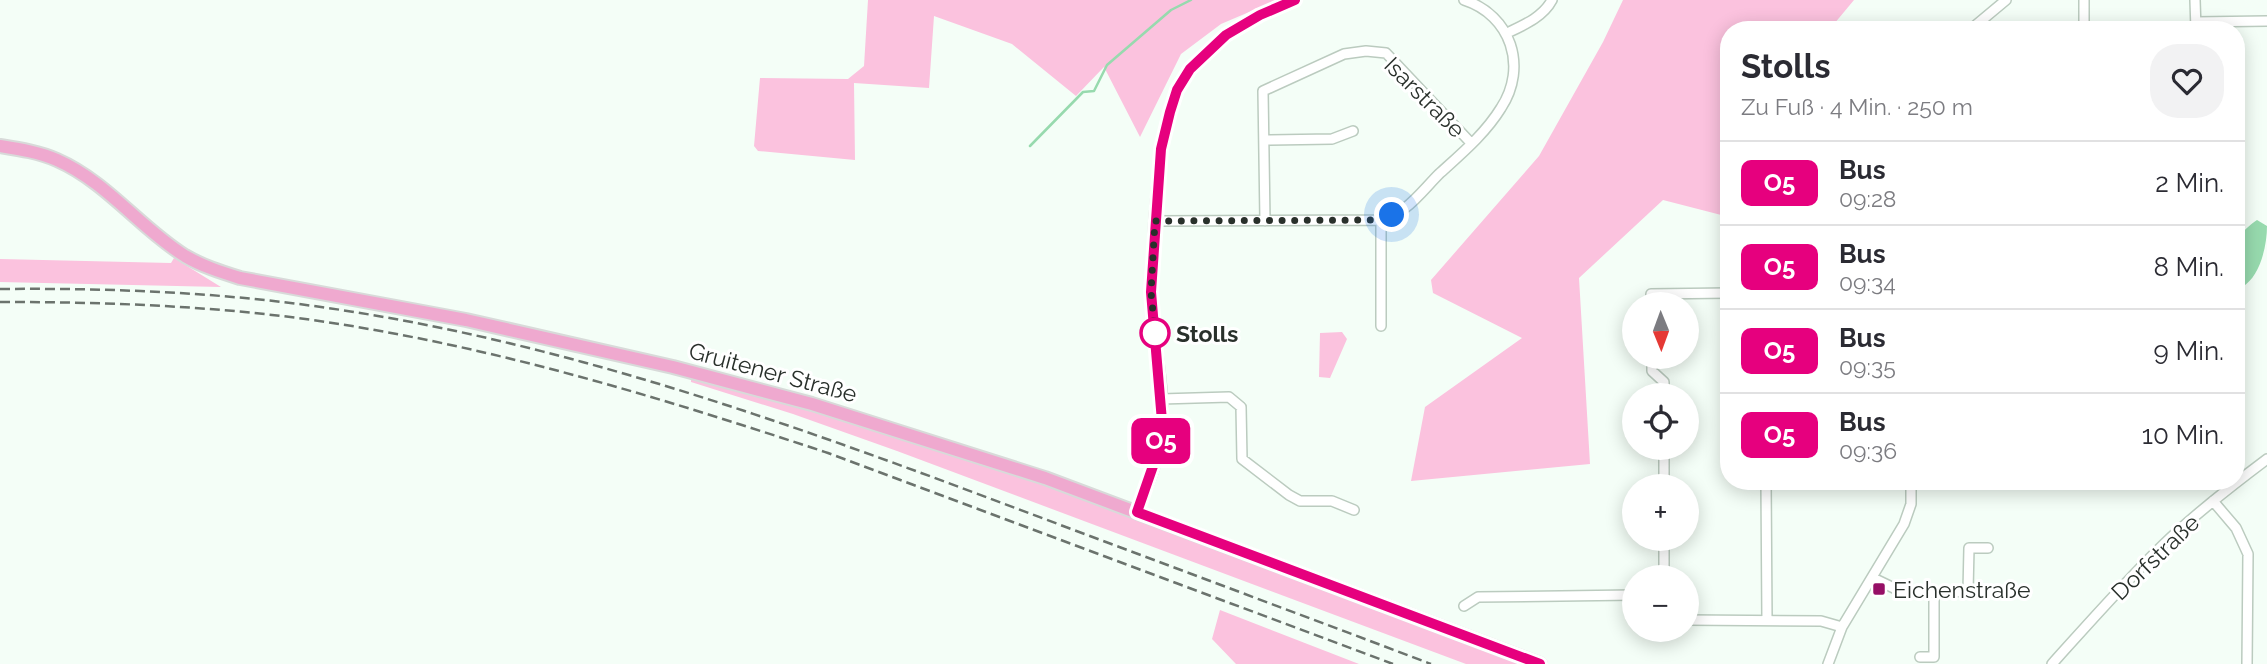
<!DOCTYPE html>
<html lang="de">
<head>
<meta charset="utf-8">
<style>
  :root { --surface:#fff; --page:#f2f2f3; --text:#2b2b33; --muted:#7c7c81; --line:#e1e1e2 }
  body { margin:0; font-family:Raleway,sans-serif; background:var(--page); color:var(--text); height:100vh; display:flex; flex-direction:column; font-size:26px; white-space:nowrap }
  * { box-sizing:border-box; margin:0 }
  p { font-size:23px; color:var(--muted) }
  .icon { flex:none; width:38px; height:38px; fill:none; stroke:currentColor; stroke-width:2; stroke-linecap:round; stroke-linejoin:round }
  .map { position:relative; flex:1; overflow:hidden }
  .drawer { position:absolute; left:1720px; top:21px; width:525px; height:469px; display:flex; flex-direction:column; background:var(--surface); border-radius:28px; box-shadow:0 4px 18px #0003 }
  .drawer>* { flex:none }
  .badge { padding:0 14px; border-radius:10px; font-size:24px; line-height:46px }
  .needle { width:46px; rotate:179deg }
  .tools { position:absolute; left:1622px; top:292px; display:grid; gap:14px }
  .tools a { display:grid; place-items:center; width:77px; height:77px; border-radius:50%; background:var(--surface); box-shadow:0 4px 18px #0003; font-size:35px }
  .you { position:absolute; width:35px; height:35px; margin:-18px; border:5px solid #fff; border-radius:50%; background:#1a73e8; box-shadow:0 0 0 10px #1a73e833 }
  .map>.badge { position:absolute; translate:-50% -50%; box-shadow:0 0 0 4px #fff }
  .round { display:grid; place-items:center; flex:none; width:74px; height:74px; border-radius:28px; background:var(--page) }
  .headline { display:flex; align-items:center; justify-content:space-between; height:119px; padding:0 21px }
  h1 { font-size:33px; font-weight:700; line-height:52px }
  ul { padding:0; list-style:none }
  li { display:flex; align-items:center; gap:21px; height:84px; padding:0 21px; border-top:2px solid var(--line) }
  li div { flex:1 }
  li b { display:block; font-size:26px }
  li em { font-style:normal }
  li .badge { min-width:77px; font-weight:700; text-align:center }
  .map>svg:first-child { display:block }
  .green { fill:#fbc2de }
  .water { fill:#97daae }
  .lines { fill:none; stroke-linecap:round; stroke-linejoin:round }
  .stream { stroke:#97daae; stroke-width:2.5 }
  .minor-casing { stroke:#bbcbbf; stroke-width:12 }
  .major-casing { stroke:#d8dad9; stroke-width:16 }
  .minor { stroke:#fff; stroke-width:9 }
  .major { stroke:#efa9cf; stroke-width:12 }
  .rail { stroke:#6b736d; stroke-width:2.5; stroke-dasharray:10 5; stroke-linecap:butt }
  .line-casing { stroke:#fff; stroke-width:16 }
  .line { stroke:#e6007e; stroke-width:10 }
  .walk { stroke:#29302b; stroke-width:7; stroke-dasharray:0 12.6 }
  .stop-dot { fill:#fff; stroke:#e6007e; stroke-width:3.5 }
  .poi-dot { fill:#960f66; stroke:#fff; stroke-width:2.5 }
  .labels { text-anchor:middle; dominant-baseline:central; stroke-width:6; stroke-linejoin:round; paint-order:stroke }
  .street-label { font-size:23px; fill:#29302b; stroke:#fff }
  .stop-label { font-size:23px; font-weight:bold; fill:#29302b; stroke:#fff; text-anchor:start }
  .poi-label { font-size:23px; fill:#29302b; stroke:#fff; text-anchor:start }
</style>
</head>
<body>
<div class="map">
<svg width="2267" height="664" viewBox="0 0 2267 664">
  <rect width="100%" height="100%" fill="#f4fef7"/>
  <path class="green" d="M868 0H1277L1221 24 1181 54 1140 137 1104 67 1076 96 1012 44 934 16 929 88 854 83 855 160 758 151 754 146 760 78 848 79 864 66Z
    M1623 0H1854L1829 30H1729V217L1663 200 1579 278 1590 464 1411 481 1425 407 1522 338 1433 293 1431 280 1539 156 1603 42Z
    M174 258 221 287 0 282V259L171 263Z
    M1342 332 1347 339 1330 378 1319 377 1320 333Z
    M691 376 803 406 988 463 1527 664H1466L897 451 793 414 691 382Z
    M1220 610 1359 664H1236L1212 639Z"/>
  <path class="water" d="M2257 220 2267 226C2267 246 2260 277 2242 287L2237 284C2236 253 2229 239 2257 220Z"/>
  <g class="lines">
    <path class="stream" d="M1030 146 1083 92 1094 91 1107 65 1171 10 1191 0"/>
    <defs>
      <path id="minor" d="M2084 0V30
        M2195 0 2196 30
        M2196 22 2267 21
        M1970 30 2006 0
        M1507 33C1524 25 1543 17 1552 0
        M1265 140 1332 139 1353 131
        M1381 220V326
        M1155 221 1381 220C1389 216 1397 213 1405 208 1417 199 1428 185 1439 174 1461 154 1485 134 1501 108 1528 67 1511 15 1464 0
        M1265 221 1263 91 1344 54 1366 51 1386 53 1471 143
        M1651 304V294L1729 293
        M1652 357V371L1664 382V396
        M1161 399 1229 397 1241 407 1242 459 1289 495 1300 501H1332L1354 510
        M1664 448V486
        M1766 481 1767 620
        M2213 501 2236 528 2248 554 2247 664
        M1137 512C1146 490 1157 466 1161 442 1167 402 1157 359 1154 319 1149 262 1154 114 1190 69 1217 35 1256 17 1295 0
        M1664 578V539
        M1873 578 1900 591 1934 593 1968 591 1969 548H1988
        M1464 606 1478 597 1634 595
        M1687 620 1821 621 1842 627
        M1920 657H1934V593
        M1828 664 1842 627 1904 524 1911 504V481
        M2052 664C2088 624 2124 583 2163 545 2195 514 2231 486 2267 459"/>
      <path id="major" d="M0 146C19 149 39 152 57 160 107 182 140 228 185 256 202 266 221 272 240 278L466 320 673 367 812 404 1045 478 1540 664"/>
    </defs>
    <use href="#minor" class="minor-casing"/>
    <use href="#major" class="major-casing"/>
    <use href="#minor" class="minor"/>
    <use href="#major" class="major"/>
    <path class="rail" d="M0 289C107 288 215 292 321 307 562 341 792 424 1018 509 1156 561 1294 612 1431 664
      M0 302C123 302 247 307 369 329 525 356 677 403 828 453L1393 664"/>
  </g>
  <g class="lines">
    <defs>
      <path id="line" d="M1295 0 1260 15 1226 35 1190 69 1177 90 1170 112 1161 149 1151 292 1162 421 1161 443 1137 512 1540 664"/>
    </defs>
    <use href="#line" class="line-casing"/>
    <use href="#line" class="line"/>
    <path class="walk" d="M1155 333 1151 292 1155 221 1381 220 1392 215"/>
  </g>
  <circle class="stop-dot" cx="1155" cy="333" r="14"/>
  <rect class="poi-dot" x="1872" y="582" width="14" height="14" rx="3.5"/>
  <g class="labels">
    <g class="street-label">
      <text transform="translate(1425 97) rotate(45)">Isarstraße</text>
      <text transform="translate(773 372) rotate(15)">Gruitener Straße</text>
      <text transform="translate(2155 557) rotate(-44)">Dorfstraße</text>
    </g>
    <g class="stop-label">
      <text x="1176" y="333">Stolls</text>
    </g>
    <g class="poi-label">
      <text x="1893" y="589">Eichenstraße</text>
    </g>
  </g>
</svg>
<div class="tools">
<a><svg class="needle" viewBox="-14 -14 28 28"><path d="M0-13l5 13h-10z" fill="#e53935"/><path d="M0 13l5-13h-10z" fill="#7c7c81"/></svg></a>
<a><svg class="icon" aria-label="locate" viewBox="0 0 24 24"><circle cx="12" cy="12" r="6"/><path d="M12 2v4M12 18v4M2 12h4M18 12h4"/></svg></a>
<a>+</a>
<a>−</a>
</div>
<div class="you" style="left:1392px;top:215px"></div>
<b class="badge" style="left:1161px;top:441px;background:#e6007e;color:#fff">O5</b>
<section class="drawer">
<div class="headline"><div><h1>Stolls</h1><p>Zu Fuß · 4 Min. · 250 m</p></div><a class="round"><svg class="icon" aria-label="heart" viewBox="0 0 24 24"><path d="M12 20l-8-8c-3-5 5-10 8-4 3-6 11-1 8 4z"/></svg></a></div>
<ul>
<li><span class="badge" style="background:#e6007e;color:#fff">O5</span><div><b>Bus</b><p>09:28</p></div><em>2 Min.</em></li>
<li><span class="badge" style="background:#e6007e;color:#fff">O5</span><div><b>Bus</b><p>09:34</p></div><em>8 Min.</em></li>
<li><span class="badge" style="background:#e6007e;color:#fff">O5</span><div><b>Bus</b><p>09:35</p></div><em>9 Min.</em></li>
<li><span class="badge" style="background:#e6007e;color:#fff">O5</span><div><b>Bus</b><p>09:36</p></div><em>10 Min.</em></li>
</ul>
</section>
</div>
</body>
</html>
